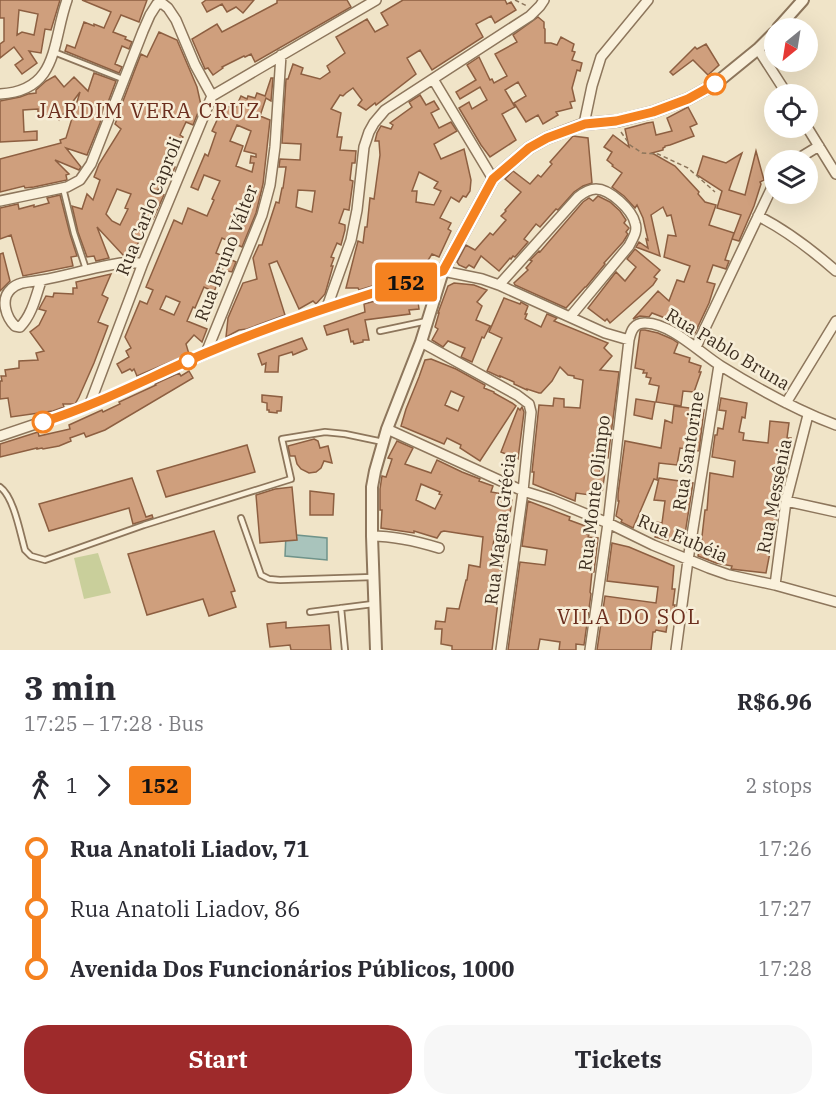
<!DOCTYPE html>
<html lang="en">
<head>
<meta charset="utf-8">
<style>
  :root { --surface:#fff; --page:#f7f7f7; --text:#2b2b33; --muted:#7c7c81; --accent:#9e2a2b }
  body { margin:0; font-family:"IBM Plex Serif",serif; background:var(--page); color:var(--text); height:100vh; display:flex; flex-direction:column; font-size:22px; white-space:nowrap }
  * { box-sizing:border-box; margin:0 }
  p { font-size:20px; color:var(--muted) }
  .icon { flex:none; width:33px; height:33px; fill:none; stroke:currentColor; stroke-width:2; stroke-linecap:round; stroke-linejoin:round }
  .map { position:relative; height:650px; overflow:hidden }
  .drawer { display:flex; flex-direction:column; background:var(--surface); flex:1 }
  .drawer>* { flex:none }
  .badge { padding:0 12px; border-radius:4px; font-size:21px; line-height:39px }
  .needle { width:39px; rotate:210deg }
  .controls { position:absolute; left:764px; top:18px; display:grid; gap:12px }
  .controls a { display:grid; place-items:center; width:54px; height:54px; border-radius:50%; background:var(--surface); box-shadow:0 6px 24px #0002; font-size:30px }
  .map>.badge { position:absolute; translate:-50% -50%; box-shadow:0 0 0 3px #fff }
  .legs { display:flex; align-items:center; gap:9px; height:66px; padding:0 24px; font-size:20px }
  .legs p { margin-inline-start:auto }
  .overview { display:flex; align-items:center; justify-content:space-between; height:102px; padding:0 24px }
  h1 { font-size:33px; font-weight:700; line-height:45px }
  .cta { display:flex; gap:12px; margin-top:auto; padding:12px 24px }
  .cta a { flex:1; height:69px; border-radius:24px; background:var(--accent); color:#fff; font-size:24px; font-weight:700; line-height:69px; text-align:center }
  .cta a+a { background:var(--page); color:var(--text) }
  ul { padding:0 24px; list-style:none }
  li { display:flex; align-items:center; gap:21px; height:60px; font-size:22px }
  li i { display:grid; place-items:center; width:9px; height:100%; margin:0 8px; background:currentColor }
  li i::after { content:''; width:15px; height:15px; margin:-8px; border:4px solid; border-radius:50%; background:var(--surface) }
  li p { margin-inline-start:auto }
  li:first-child i { background:linear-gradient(#0000 50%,currentColor 0) }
  li:last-child i { background:linear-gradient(currentColor 50%,#0000 0) }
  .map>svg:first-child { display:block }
  .green { fill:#c9cf9b }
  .water { fill:#a9c4bc; stroke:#6f938a; stroke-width:1.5 }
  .building { fill:#cf9f7d; stroke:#8d5f41; stroke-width:1.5; fill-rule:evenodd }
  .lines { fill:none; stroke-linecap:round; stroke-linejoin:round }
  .service-casing { stroke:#8d765c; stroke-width:8 }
  .minor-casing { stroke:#8d765c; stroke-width:12 }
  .tertiary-casing { stroke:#8d765c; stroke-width:14 }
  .path { stroke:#8d765c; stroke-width:1.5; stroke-dasharray:4.5 3; stroke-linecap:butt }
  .service { stroke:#faf1dc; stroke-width:4.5 }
  .minor { stroke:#faf1dc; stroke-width:9 }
  .tertiary { stroke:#faf1dc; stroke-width:10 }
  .line-1-casing { stroke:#fff; stroke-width:14 }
  .line-1 { stroke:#f58220; stroke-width:9 }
  .stop-1-dot { fill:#fff; stroke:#f58220; stroke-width:3 }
  .labels { text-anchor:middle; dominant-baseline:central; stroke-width:5; stroke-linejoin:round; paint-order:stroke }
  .street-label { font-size:18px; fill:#3d2e20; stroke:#f7eed8 }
  .quarter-label { font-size:21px; letter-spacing:1.5px; fill:#6b2e1e; stroke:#f7eed8 }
</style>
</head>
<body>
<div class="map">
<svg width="836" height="650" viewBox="0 0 836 650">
  <rect width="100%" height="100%" fill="#f0e4c8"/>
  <path class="green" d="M98 553 111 593 84 599 74 558Z"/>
  <path class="water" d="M286 534 327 538V560L285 556Z"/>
  <path class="building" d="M0 0H60L51 30 45 29 41 53 29 51 37 63 22 74 15 65 23 59 14 47 0 58V44L4 41V18H0ZM19 10 38 14 34 35 22 32 17 35Z
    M82 0H147L139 22 121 15 113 32 126 37 125 39 132 42 129 49 122 46 115 64 122 67 119 73 65 51 67 45 75 48 84 22 94 26V24L104 28 111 12Z
    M206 0H254L243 13 236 7 227 12 222 4 207 12 202 3Z
    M277 0H347L351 7 255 62 251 54 245 57 244 56 222 67 223 68 213 75 208 68 205 69 192 39 217 24 222 32 277 3Z
    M403 0H505L507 4 511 2 516 10 495 23 491 16 476 24 483 37 432 70 420 50 407 58 416 74 376 105 375 103 366 110 358 105 362 100 353 88 346 93 343 96 340 95 331 109 341 113 337 137H342L340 150 356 151 355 163H352L350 180 353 181 349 210 344 209 339 223 345 225V230L341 245 337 243 331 257 334 258 331 266H333L325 294 316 304 313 301 299 309 277 261 269 264 285 315 247 329 239 330 226 337 228 318 243 283 257 279 253 258 259 245H262L276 202 279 203 282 188H283L286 167H279L280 159 300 160 301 144 282 143 286 79H288L293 64 303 68 301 74 320 79 330 72 327 66 345 53 336 37 367 19 375 32 388 25 381 13ZM298 190 315 191 312 212 296 207Z
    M538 17 544 22V28L545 29V43H551L557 45 561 37 574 44 572 51 575 52 572 60 582 63 580 71 577 70 572 88 575 101 570 102 572 108 556 112 558 115 543 124 538 115 526 122 514 103 526 96 518 82 505 90 515 107 502 114 516 140 490 157 481 145 459 108 469 102 472 109 487 100 480 87 460 99 456 92 476 80 467 65 479 57 490 80 492 79 494 83 507 76 495 54 517 42 513 35Z
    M159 32 177 40 197 87 201 105 193 125 186 122 180 135 183 137 170 164 175 167 170 179 164 177 157 192 164 195 153 219 146 217 139 230 143 232 134 252 123 255 97 227 109 258 96 261 94 256 87 257 78 232 72 206 82 209 87 194 93 200 100 180 94 177 99 164 121 129 115 124 120 112V109L134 72 141 54 147 57ZM117 189 131 194 125 208 128 209 120 225 112 221 106 214Z
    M706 44 719 65 708 75 693 60 673 75 670 72 695 47 697 49Z
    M94 73 116 81 107 105 104 104 100 123 87 155 66 148 81 167 79 170 55 160 69 174 66 175 67 180 34 187 25 188 24 186 0 192V159L61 143 60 140 66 138 80 92 59 120 57 118 56 119 50 114 38 117V109L23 110 24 132 37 131V140L0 142V101L20 97 28 94 36 93V90L46 81 55 76 64 87 74 77 88 91Z
    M271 78H273L271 101 266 98 260 116 270 120 263 184 256 213 242 247 222 238 216 253 236 262 232 272 223 270 214 292 204 287 195 308 193 307 187 321 207 329 202 342 194 335 186 344 189 354 137 376 134 369 132 371 130 369 122 373 117 364 129 357 126 351 131 348 125 337 140 301 147 304 153 290 146 287 174 220 182 224 188 208 207 216 214 200 212 199 220 181 204 175 198 190 191 187 205 154 208 156 216 133 212 131 218 118 225 113 221 104 235 109 241 96 247 99 248 96 255 98 257 93 265 96ZM237 125 251 131 244 151 256 154V157L251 156 250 163H254L252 172 236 166 243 146 230 141ZM166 296 180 302 174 315 160 309Z
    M420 95 426 105 434 101 439 109 431 113 439 128 451 122 457 131 434 144 441 159 464 149 471 180 470 191 466 197 463 196 459 202 451 197 440 218 451 223 448 229 451 231 439 257 432 254 425 265 420 269 406 274 391 275 389 281 359 290 358 288H346L358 241 363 243 365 227H367L370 198 374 199 380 155 379 141H375L377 133 381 126 391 129 393 125 390 123 412 107 409 102ZM419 172 438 182 434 188 441 191 434 205 416 202 417 191H412Z
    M688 107 697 124 690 127 694 136 670 145 665 146V147L663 148V150L652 153 675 166 699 192 698 194 705 202 716 205 709 225 734 233 725 260 729 261 726 269 713 265 707 282 715 284 709 303 694 335 685 332 664 320 665 318 652 313 649 317 640 316 633 319 658 291 669 301 677 280 684 282 690 266 664 257 668 235 676 236 671 215 667 216 663 207 651 215 660 256 636 247 639 242 648 248 646 239 648 240 643 218 637 205 635 208 624 196 612 187 622 173 612 166 613 165 607 160 612 152 604 147 613 135 629 147 625 129 647 123 653 122 656 135 672 131 667 118Z
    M573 136 588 138 592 183 583 186 574 192 558 210 556 209 540 227 536 224 524 239 528 242 515 257 513 256 511 259 510 258 499 271 481 256 474 268 469 265 466 268 459 265 457 262 466 245 475 250 490 233 493 235 506 220 501 216 506 211 505 210 521 192 505 179 513 171 530 184 538 175 541 177 552 164 550 162Z
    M756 151 764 180 760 182 761 184 754 206 739 241 732 239 741 215 717 208 722 191 697 175 703 156 726 163 742 153 729 190 745 195Z
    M60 195 70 234 77 256 71 257 73 266 23 276 11 235 0 239V208L18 204 19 209 34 205V207L49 203 47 198Z
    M598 196 610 202 620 211 626 220 624 223 629 228 626 232 628 234 623 242 604 263 605 264 586 287H585L566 308 515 285 514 283 528 270 526 268 532 261 530 260 539 251 540 252 583 202 589 198 593 201Z
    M635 249 660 270 654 277 657 279 653 285 610 323 607 319 605 321 588 308 616 272 625 281 636 267 627 259Z
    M3 253 10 281 0 291V254Z
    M111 274 102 295 108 298 98 322 108 326 94 363 79 397 75 404H63L64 407 53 411 11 417 8 398 0 399V381H2L1 376H6L5 370 19 368V361L38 360 36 353 44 351 30 332 39 325 46 311 39 309 46 296 53 297 54 293 73 294V288H77L76 282Z
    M454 283 474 285 487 290 477 302 482 306 476 320 490 326 484 338 482 337 472 362 461 357 465 348 448 341 443 347 432 340 438 329 435 327 439 313H438L448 286Z
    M417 294 419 309 409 310 410 314 365 320 369 340H363V342L354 344 353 341 351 342 348 329 327 335 324 326 365 312 364 304 390 297Z
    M504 298 520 304 521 302 528 306 525 314H527L525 319 541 327 547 314 557 318 554 321 608 343 604 348 612 356 600 370 619 372 608 458 602 457 600 472H605L602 493 590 491V495L576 493 575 501 533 484 534 472H532L539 405 553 406 554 398 564 399V407L580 408 583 380 574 378V376L568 375 560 367 552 381 541 393H539L527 389V390L514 384V382L500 376V377L487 371 502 338 489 332Z
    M645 330 658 333 672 339 678 343 674 353 690 358 689 362 701 366 699 372H701L694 392 683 391 681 406 656 402 659 386 649 384 651 378 646 377 647 373H643L644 370 635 368 640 332 641 330Z
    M302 338 307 349 293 355 292 352 279 356 278 372H265L266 363 262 365 258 354Z
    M431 359 456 369 485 385 484 388 494 392V393L512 403 516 406 480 461 460 448 461 445 447 438 444 444 401 426 406 409 419 377 425 360ZM451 391 464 397 458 411 445 405Z
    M189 371 193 378 105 430 86 437 84 433 70 438 71 441 59 446 43 449 42 448 37 449V448L0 457V444L38 432 39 436 70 429 69 425 102 410 103 412 120 404 119 402 156 385 155 384 179 373 181 376Z
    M262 395 282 397 281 411H277V413L269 412V410H267V403L262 402Z
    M721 398 747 403 745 418 742 417 739 432 744 433 743 440 768 443 770 421 789 423 787 438H791L784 481 782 488 779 487 776 526H771L769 541 772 542 766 573 731 569 732 566 716 563 698 556 700 545H701L705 510H707L710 473 733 477 735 461 712 457 715 435H717L718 428 723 429 726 411 719 410Z
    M636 399 655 402 652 419 634 415Z
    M674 406 704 410 699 451 680 448 677 465 659 463 657 480 654 479 633 528 621 522 622 520 616 516 619 501H618V494L625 441 661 448 665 420 672 423Z
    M522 407 524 412 518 459 501 452 518 408 520 410Z
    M314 439 318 441 320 448 328 446 332 463 324 461 321 468 316 472 309 473 301 469 297 464 295 456H290L288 446Z
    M397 441 413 448 405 464 431 473 437 460 462 472 480 479 479 481 493 486 491 492 508 495V500H512L507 533 498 532 497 539H494L491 559 503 561 492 650H452V646L441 644 442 629H435L436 621 445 622 447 608 459 609 466 580H467L469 565 480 567 483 537 444 531 441 532 437 538 414 531V533L381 528 382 510H380V489L382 476 386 477 392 459 388 458ZM421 484 440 492 439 494 442 495 435 509 416 500Z
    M247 445 255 472 166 497 157 471Z
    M132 478 146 517 152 515 153 518 133 524 129 508 49 531 39 504Z
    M659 478 693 483 685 534H684L681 544 655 537 657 531 649 529 650 521 662 523 665 501 654 500Z
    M292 487 297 540 260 543 256 495 275 489Z
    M310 491 334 494 333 515H310Z
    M528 501 570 517 569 520 588 527 586 534 589 535 588 537 598 538 594 572H592L590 592 591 594 584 645 576 644V650H559L560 642 540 639 538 650H508L520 562 545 565 547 550 522 546Z
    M214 531 235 591 231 592 236 607 209 616 203 599 147 615 128 554Z
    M612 543 629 547 674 566 672 589H675L673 605H675L673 619H668L666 632 656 630 655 632H653L651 650H597L605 596 656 603 658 587 607 581Z
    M286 622V628L329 625 331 650H291L290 645 270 647 267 624Z"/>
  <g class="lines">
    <defs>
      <path id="service" d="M54 52 125 80
        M63 188 74 233 86 269
        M380 331 427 321
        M0 487C14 497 20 533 25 550L31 556 45 560 144 525 291 479 282 439 325 432 345 434 383 442
        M241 518 261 575 269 579 280 580 373 577
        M341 608 345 650
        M310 612 373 604"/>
      <path id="minor" d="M758 49 787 94
        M433 79 493 179
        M0 94C59 91 52 42 67 0
        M584 124 592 86 601 57 648 0
        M807 127 836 174
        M796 160 819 146
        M0 201 67 187 80 180 91 164 143 31 150 15 157 4H163L168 8 176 20 195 65 212 96
        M758 216C786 230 812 250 836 271
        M41 281C36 296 32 315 20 327L15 326C6 317 0 299 11 289 19 281 32 282 42 280 65 276 87 269 110 265L121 263H143
        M499 285 578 197C583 193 589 189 596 189 610 189 632 210 635 223 638 231 633 238 629 246L570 317
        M327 307 351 240 357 210 364 147 369 132 374 123 385 110 530 16 540 6 544 0
        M421 342 517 395 529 404 531 412 523 491 501 650
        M696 347 774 183
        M206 353 262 215 270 185 275 147 281 55
        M786 403 836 321
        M89 406 143 263 212 96 376 0
        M387 429 523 491 552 500 608 523 653 545 709 568 729 575 775 585 836 602
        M0 436 89 406 230 343 327 307 443 271 482 279 499 285 605 333 629 340
        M786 501 836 512
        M372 536C395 536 416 541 439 548
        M775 585 786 501 808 415
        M590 650 608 523 629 340C631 331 634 322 646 323 672 324 700 353 721 366 758 389 796 410 836 425
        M676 650 688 560 719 365"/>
      <path id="tertiary" d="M778 28 803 0
        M376 650 372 536V487L375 471 387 429 421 342 443 271 493 179 529 148 547 138 584 124 617 121 653 112 688 99 715 84 758 49 774 33"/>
    </defs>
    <use href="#service" class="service-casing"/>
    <use href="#minor" class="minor-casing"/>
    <use href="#tertiary" class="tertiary-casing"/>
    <path class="path" d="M515 0 527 6
      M621 132 630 145 642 153 658 154 688 168 715 192"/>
    <use href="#service" class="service"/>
    <use href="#minor" class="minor"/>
    <use href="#tertiary" class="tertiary"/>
  </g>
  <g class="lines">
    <defs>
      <path id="line-1" d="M43 422C100 404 152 376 206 353 283 320 364 296 443 271L493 179 529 148 547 138 585 124 616 121 653 112 688 99 715 84"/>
    </defs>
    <use href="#line-1" class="line-1-casing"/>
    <use href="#line-1" class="line-1"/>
  </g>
  <g class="stop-1-dot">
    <circle cx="715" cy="84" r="10"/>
    <circle cx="188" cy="361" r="8"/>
    <circle cx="43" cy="422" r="10"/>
  </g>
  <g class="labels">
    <g class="street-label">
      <text transform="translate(149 206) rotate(-68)">Rua Carlo Caproli</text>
      <text transform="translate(226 253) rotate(-69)">Rua Bruno Válter</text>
      <text transform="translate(728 349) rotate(31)">Rua Pablo Bruna</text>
      <text transform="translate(688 451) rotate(-81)">Rua Santorine</text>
      <text transform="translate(594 493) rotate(-83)">Rua Monte Olimpo</text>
      <text transform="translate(774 496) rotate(-79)">Rua Messênia</text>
      <text transform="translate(500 529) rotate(-83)">Rua Magna Grécia</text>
      <text transform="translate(683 538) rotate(23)">Rua Eubéia</text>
    </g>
    <g class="quarter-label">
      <text x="149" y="110">JARDIM VERA CRUZ</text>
      <text x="629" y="616">VILA DO SOL</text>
    </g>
  </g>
</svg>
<div class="controls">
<a><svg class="needle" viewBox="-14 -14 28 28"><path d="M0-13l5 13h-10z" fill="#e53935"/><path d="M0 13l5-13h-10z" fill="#7c7c81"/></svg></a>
<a><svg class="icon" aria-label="locate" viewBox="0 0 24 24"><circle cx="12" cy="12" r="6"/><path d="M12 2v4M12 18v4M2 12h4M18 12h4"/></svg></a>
<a><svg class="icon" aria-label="layers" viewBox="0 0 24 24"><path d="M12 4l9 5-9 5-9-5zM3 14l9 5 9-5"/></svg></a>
</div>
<b class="badge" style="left:406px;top:282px;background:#f58220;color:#111">152</b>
</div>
<section class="drawer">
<div class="overview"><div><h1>3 min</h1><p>17:25 – 17:28 · Bus</p></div><b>R$6.96</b></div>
<div class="legs"><svg class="icon" aria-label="walk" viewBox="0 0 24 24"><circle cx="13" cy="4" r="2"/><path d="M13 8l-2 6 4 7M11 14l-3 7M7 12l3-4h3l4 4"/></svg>1<svg class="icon" aria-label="forward" viewBox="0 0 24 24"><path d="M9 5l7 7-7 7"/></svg><b class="badge" style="background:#f58220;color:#111">152</b><p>2 stops</p></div>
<ul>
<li><i style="color:#f58220"></i><b>Rua Anatoli Liadov, 71</b><p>17:26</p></li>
<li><i style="color:#f58220"></i><span>Rua Anatoli Liadov, 86</span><p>17:27</p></li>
<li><i style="color:#f58220"></i><b>Avenida Dos Funcionários Públicos, 1000</b><p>17:28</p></li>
</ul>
<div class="cta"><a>Start</a><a>Tickets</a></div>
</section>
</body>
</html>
